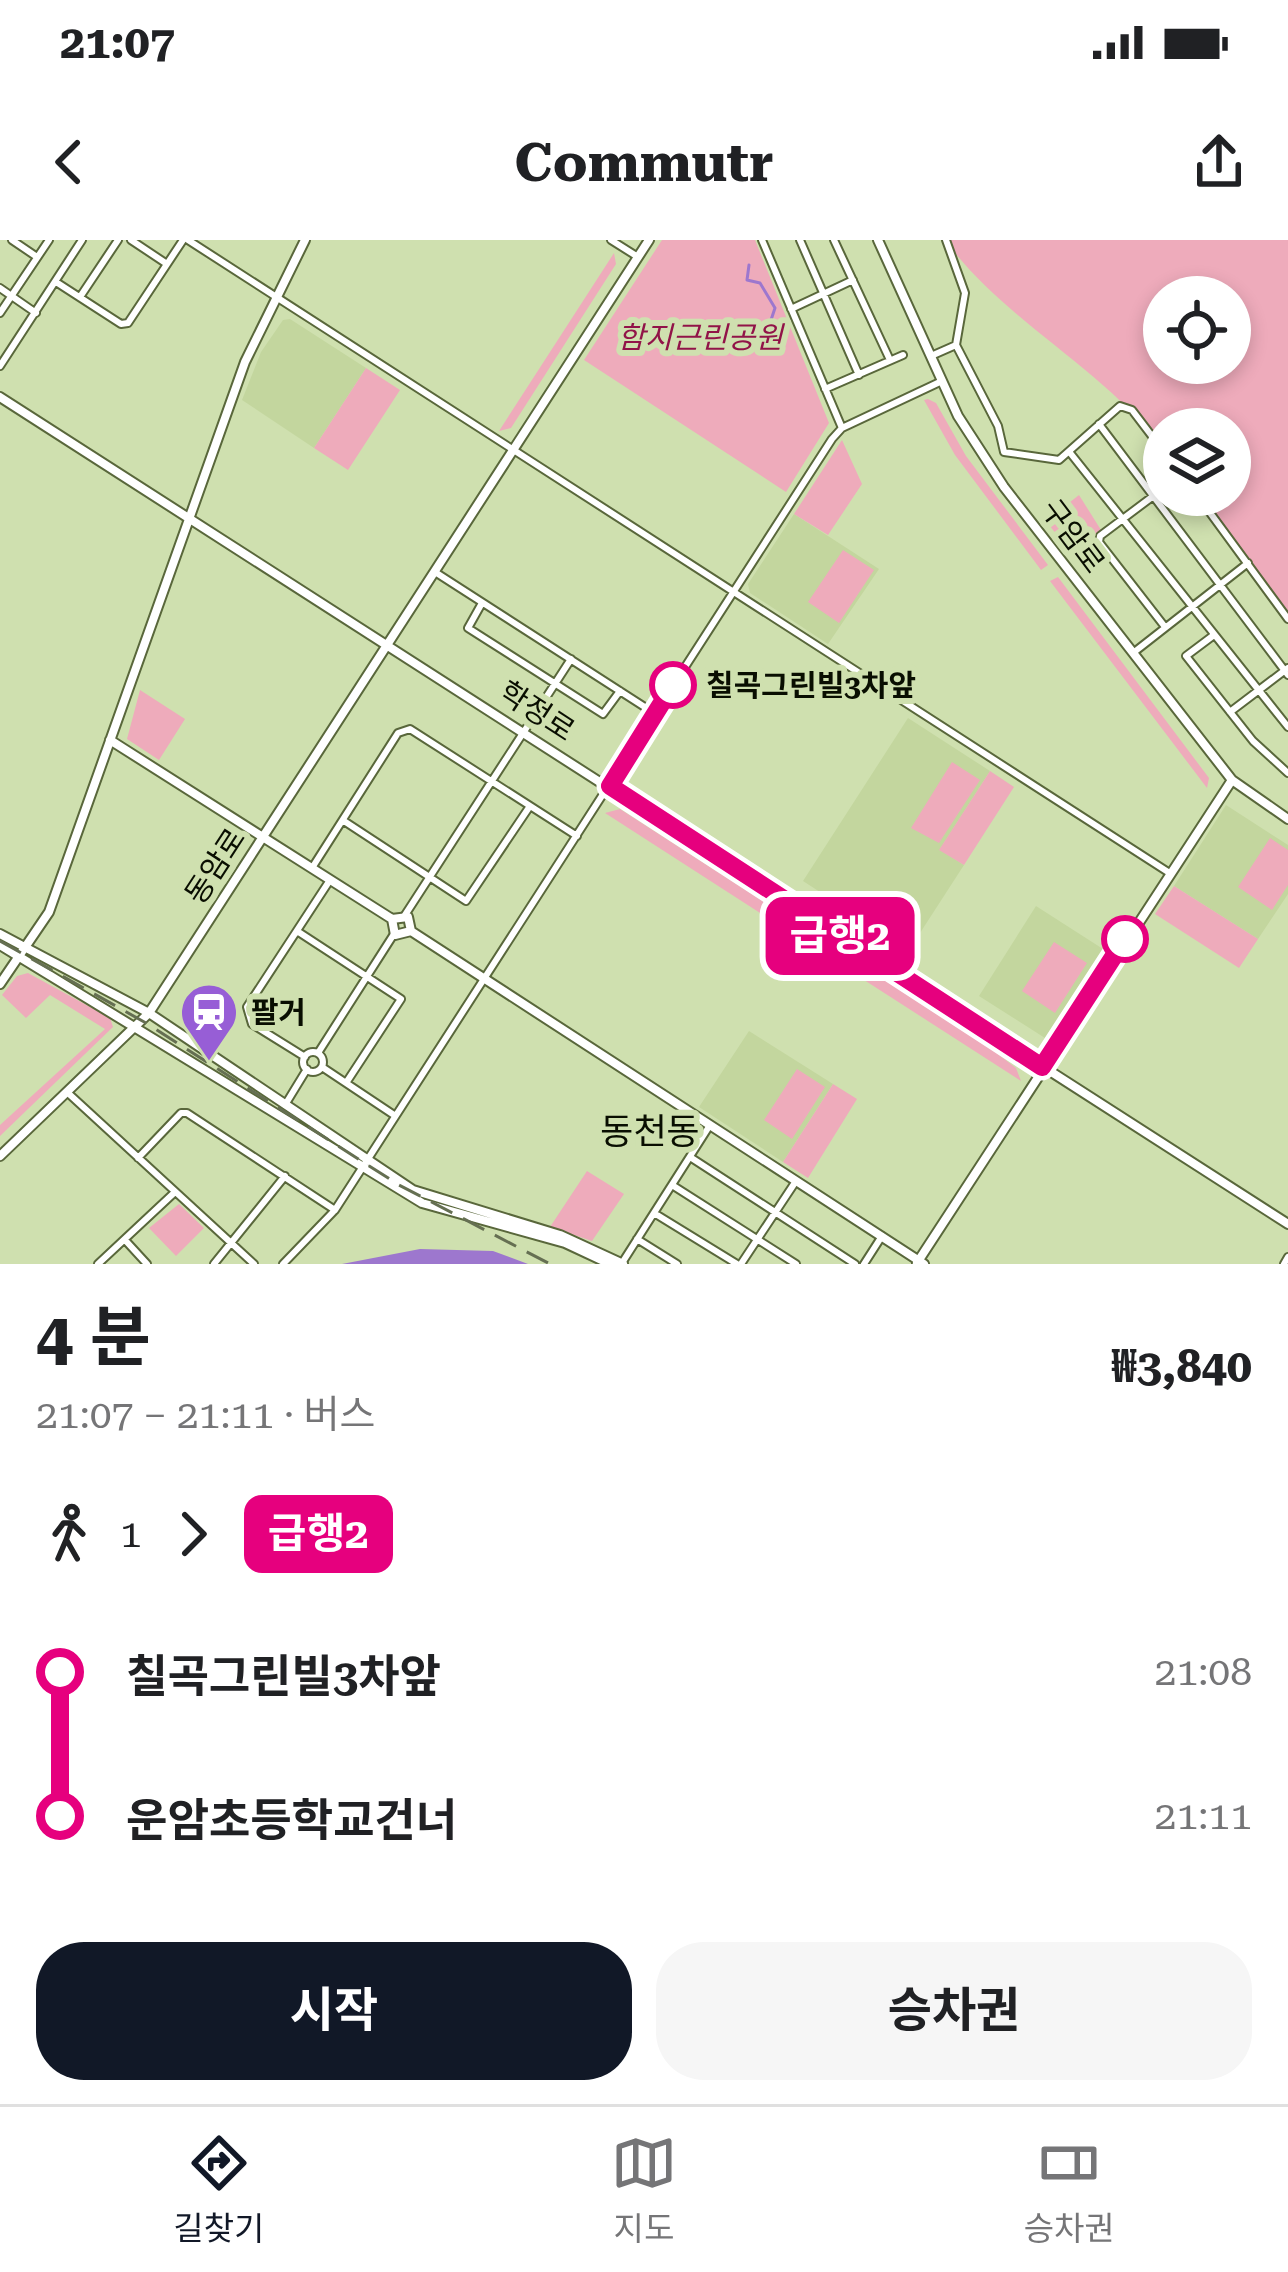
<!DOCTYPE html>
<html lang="ko">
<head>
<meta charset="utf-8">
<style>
  :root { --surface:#fff; --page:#f6f6f6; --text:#202124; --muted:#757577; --line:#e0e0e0; --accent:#111827 }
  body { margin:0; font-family:"Roboto Serif","Noto Sans KR",serif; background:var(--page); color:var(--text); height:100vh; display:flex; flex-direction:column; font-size:45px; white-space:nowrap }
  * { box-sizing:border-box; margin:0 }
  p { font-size:39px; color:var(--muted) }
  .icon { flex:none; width:66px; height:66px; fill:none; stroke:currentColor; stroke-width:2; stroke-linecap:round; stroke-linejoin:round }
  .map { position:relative; height:1024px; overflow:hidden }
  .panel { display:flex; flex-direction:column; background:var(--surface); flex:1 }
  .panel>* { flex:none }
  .badge { padding:0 24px; border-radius:18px; font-size:42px; line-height:78px }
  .fabs { position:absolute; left:1143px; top:36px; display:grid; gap:24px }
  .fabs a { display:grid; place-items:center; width:108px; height:108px; border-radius:50%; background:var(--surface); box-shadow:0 6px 18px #0003; font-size:60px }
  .map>.badge { position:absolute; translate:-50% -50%; box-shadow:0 0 0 6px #fff }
  .legs { display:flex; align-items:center; gap:18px; height:132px; padding:0 36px; font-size:39px }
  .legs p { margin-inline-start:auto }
  .summary { display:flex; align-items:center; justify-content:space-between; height:204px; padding:0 36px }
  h1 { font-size:66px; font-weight:700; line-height:90px }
  .cta { display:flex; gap:24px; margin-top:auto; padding:24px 36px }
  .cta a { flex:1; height:138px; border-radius:48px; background:var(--accent); color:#fff; font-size:48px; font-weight:700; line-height:138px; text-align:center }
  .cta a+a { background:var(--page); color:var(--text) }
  ul { padding:0 36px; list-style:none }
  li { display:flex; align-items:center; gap:42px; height:144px; font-size:45px }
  li i { display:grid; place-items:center; width:18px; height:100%; margin:0 15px; background:currentColor }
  li i::after { content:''; width:30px; height:30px; margin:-15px; border:9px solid; border-radius:50%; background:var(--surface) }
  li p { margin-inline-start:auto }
  li:first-child i { background:linear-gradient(#0000 50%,currentColor 0) }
  li:last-child i { background:linear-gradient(currentColor 50%,#0000 0) }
  .status { display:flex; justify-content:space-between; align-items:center; height:84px; padding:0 60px; background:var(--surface); direction:ltr }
  .status svg { height:33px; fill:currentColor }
  header { display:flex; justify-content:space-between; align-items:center; height:156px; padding:0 36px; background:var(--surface); font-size:54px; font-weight:700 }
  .dock { display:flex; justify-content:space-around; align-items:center; height:168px; border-top:3px solid var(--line); background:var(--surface); font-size:33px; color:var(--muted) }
  .dock a { display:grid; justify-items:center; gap:6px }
  .dock .selected { color:var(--accent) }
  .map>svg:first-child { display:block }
  .built { fill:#c3d69e }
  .green { fill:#eeabbb; fill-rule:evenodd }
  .water { fill:#9d77ce }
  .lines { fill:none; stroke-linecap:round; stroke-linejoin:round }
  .stream { stroke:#9d77ce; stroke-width:3 }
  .street-casing { stroke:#59673b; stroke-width:10 }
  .secondary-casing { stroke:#59673b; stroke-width:12 }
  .street { stroke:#fff; stroke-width:6 }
  .secondary { stroke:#fff; stroke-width:8 }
  .rail { stroke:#656f52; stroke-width:3; stroke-dasharray:24 12; stroke-linecap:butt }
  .line-1-casing { stroke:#fff; stroke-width:27 }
  .line-1 { stroke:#e6007e; stroke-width:18 }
  .stop-1-dot { fill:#fff; stroke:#e6007e; stroke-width:6 }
  .labels { text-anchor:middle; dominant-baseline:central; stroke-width:12; stroke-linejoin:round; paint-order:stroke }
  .park-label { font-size:30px; font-style:italic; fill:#911348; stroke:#cfe0af }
  .street-label { font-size:30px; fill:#090e01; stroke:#cfe0af }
  .stop-label { font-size:30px; font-weight:bold; fill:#090e01; stroke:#cfe0af; text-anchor:start }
  .poi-label { font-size:30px; font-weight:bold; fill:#090e01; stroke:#cfe0af; text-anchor:start }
  .quarter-label { font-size:36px; fill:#090e01; stroke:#cfe0af }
</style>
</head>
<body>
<div class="status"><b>21:07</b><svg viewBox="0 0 49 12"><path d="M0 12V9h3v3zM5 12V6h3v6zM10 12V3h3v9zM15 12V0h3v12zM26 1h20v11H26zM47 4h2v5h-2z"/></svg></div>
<header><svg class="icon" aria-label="back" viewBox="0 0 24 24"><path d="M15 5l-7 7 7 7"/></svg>Commutr<svg class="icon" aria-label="share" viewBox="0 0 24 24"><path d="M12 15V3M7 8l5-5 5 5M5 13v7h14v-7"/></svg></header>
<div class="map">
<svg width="1288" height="1024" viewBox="0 0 1288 1024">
  <rect width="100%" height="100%" fill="#cfe0af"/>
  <path class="built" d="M290 79 366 128 314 208 242 160 261 112 283 80Z
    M794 274 879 329 828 404 750 353 748 344Z
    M908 478 990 531 940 609 964 625 909 710 803 641Z
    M1226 565 1288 605V654L1258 699 1174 646Z
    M1036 666 1103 709 1045 798 979 756Z
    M749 791 833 844 783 922 699 867Z"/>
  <path class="green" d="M662 0H755L829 183 786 252 584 120Z
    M945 0H1288V373L1199 255H1230V189H1164V209C1101 126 1005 82 945 0ZM1164 57H1230V123H1164Z
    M614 13 616 24 511 188 499 191Z
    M366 128 400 150 348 230 314 208Z
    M928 159 936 163 966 216 1048 325 1041 330 955 215 924 160Z
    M842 200 862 244 828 295 794 274Z
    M1079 255 1101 290 1071 313 1046 281Z
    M843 310 874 330 839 383 808 362Z
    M1058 337 1209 538 1207 548 1050 341Z
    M140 450 185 479 159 520 127 499Z
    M952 522 980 540 939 603 911 588Z
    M990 531 1014 547 964 625 939 610Z
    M620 569 986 805 1016 828 1021 841 605 573Z
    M1270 598 1288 610V645L1272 670 1238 647Z
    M1174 646 1258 699 1239 728 1155 674Z
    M1054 702 1087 723 1055 773 1022 751Z
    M28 733 110 778 113 787 0 896V885L105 789 50 755 26 778 2 755 17 736Z
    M797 829 825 847 792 899 764 880Z
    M833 844 857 859 808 938 783 922Z
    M587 931 624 954 592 1001 550 987Z
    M179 964 204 988 176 1016 149 988Z"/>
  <path class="water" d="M420 1009 493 1011 528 1024H342Z"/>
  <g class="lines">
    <path class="stream" d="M749 25 747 40 760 43 775 68 770 83 775 102"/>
    <defs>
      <path id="street" d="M12 0 37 17
        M131 0 167 24
        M188 0 1168 632
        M611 0 638 17
        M762 0 842 188
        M800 0 859 135
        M834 0 890 120
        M946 0 965 53 956 105
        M56 42 121 84 128 83 183 0
        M0 48 36 73
        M80 57 118 0
        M791 69 853 40
        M0 73 49 0
        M931 116 956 105 998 186 1004 212
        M0 126 82 0
        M825 149 903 115
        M1099 184 1288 435
        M1004 212 1059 220 1120 166 1132 170 1164 212
        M1071 214 1288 487
        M1164 248 1100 296 1099 302 1165 387
        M1197 255 1288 379
        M435 332 654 473
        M482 363 468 388 603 474 620 451
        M1214 395 1186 416 1253 501 1288 533
        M1133 413 1248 323
        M1230 472 1288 428
        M344 581 466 661 530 566
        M312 628 398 493 410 489 577 596
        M405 675 571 419
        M297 691 401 759 346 843
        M303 822a10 10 0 1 1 20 0a10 10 0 1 1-20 0Z
        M318 813 394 694
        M305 817 252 784 247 767 330 640
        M322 827 394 875
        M68 853 254 1024
        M285 865 307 829
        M690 917 855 1024
        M138 918 181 873H187L335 970
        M672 945 796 1024
        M654 973 737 1024
        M637 999 677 1024
        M125 1000 147 1024
        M622 1023 710 885
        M98 1024 175 952
        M214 1024 285 936
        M283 1024 335 970 832 199 842 188 942 141
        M741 1024 796 941
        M864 1024 882 996
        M1284 1024 1288 1017"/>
      <path id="secondary" d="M878 0 958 176 1004 247 1232 540 1288 579
        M0 157 1288 984
        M110 500 392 679
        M392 679 395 695 411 691
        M392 679 408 677 411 691
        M411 691 924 1024
        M0 694 149 773 413 950 560 995 623 1024
        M0 705 422 963 565 1003 610 1024
        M0 744 49 672 245 122 305 0
        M0 916 149 773 649 0
        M917 1023 1232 540"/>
    </defs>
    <use href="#street" class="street-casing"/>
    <use href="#secondary" class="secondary-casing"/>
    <use href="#street" class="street"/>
    <use href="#secondary" class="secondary"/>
    <path class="rail" d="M0 701 146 783 399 945 550 1024"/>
  </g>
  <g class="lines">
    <defs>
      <path id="line-1" d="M673 445 610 546 1042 827 1125 699"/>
    </defs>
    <use href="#line-1" class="line-1-casing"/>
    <use href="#line-1" class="line-1"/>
  </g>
  <defs>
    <symbol id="station-pin" viewBox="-11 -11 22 30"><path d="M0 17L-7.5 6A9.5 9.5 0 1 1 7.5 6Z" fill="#975ed6" stroke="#cfe0af"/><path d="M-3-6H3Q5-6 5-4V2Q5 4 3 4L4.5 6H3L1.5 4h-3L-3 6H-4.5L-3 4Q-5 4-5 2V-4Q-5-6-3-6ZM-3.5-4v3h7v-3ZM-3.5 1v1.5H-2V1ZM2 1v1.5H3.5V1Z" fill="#fff"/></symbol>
  </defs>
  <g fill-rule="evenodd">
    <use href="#station-pin" x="176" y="739" width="66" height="90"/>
  </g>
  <g class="stop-1-dot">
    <circle cx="673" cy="445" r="21"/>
    <circle cx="1125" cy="699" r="21"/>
  </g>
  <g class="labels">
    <g class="park-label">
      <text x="700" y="97">함지근린공원</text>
    </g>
    <g class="street-label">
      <text transform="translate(1073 296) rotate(53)">구암로</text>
      <text transform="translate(537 471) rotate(33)">학정로</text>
      <text transform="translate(215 626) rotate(-57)">동암로</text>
    </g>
    <g class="stop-label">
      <text x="706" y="445">칠곡그린빌3차앞</text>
    </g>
    <g class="poi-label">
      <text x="251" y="772">팔거</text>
    </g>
    <g class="quarter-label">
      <text x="650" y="892">동천동</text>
    </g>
  </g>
</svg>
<div class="fabs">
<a><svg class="icon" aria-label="locate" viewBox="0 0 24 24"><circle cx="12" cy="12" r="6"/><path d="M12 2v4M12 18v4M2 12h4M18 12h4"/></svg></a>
<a><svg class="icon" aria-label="layers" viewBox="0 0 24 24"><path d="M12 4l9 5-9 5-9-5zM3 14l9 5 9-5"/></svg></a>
</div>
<b class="badge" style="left:840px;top:696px;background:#e6007e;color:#fff">급행2</b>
</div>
<section class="panel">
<div class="summary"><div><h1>4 분</h1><p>21:07 – 21:11 · 버스</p></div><b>₩3,840</b></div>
<div class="legs"><svg class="icon" aria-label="walk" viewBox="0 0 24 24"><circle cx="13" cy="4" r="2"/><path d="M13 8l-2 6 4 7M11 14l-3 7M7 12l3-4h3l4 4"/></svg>1<svg class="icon" aria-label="forward" viewBox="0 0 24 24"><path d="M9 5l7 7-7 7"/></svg><b class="badge" style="background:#e6007e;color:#fff">급행2</b></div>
<ul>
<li><i style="color:#e6007e"></i><b>칠곡그린빌3차앞</b><p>21:08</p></li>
<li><i style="color:#e6007e"></i><b>운암초등학교건너</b><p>21:11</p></li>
</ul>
<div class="cta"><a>시작</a><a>승차권</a></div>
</section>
<nav class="dock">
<a class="selected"><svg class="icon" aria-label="directions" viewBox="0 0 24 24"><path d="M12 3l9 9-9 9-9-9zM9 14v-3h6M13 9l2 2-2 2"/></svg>길찾기</a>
<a><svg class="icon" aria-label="map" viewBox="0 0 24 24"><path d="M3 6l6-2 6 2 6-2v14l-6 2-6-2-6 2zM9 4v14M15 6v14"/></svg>지도</a>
<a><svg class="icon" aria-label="tickets" viewBox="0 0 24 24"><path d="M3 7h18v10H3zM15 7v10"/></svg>승차권</a>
</nav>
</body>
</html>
